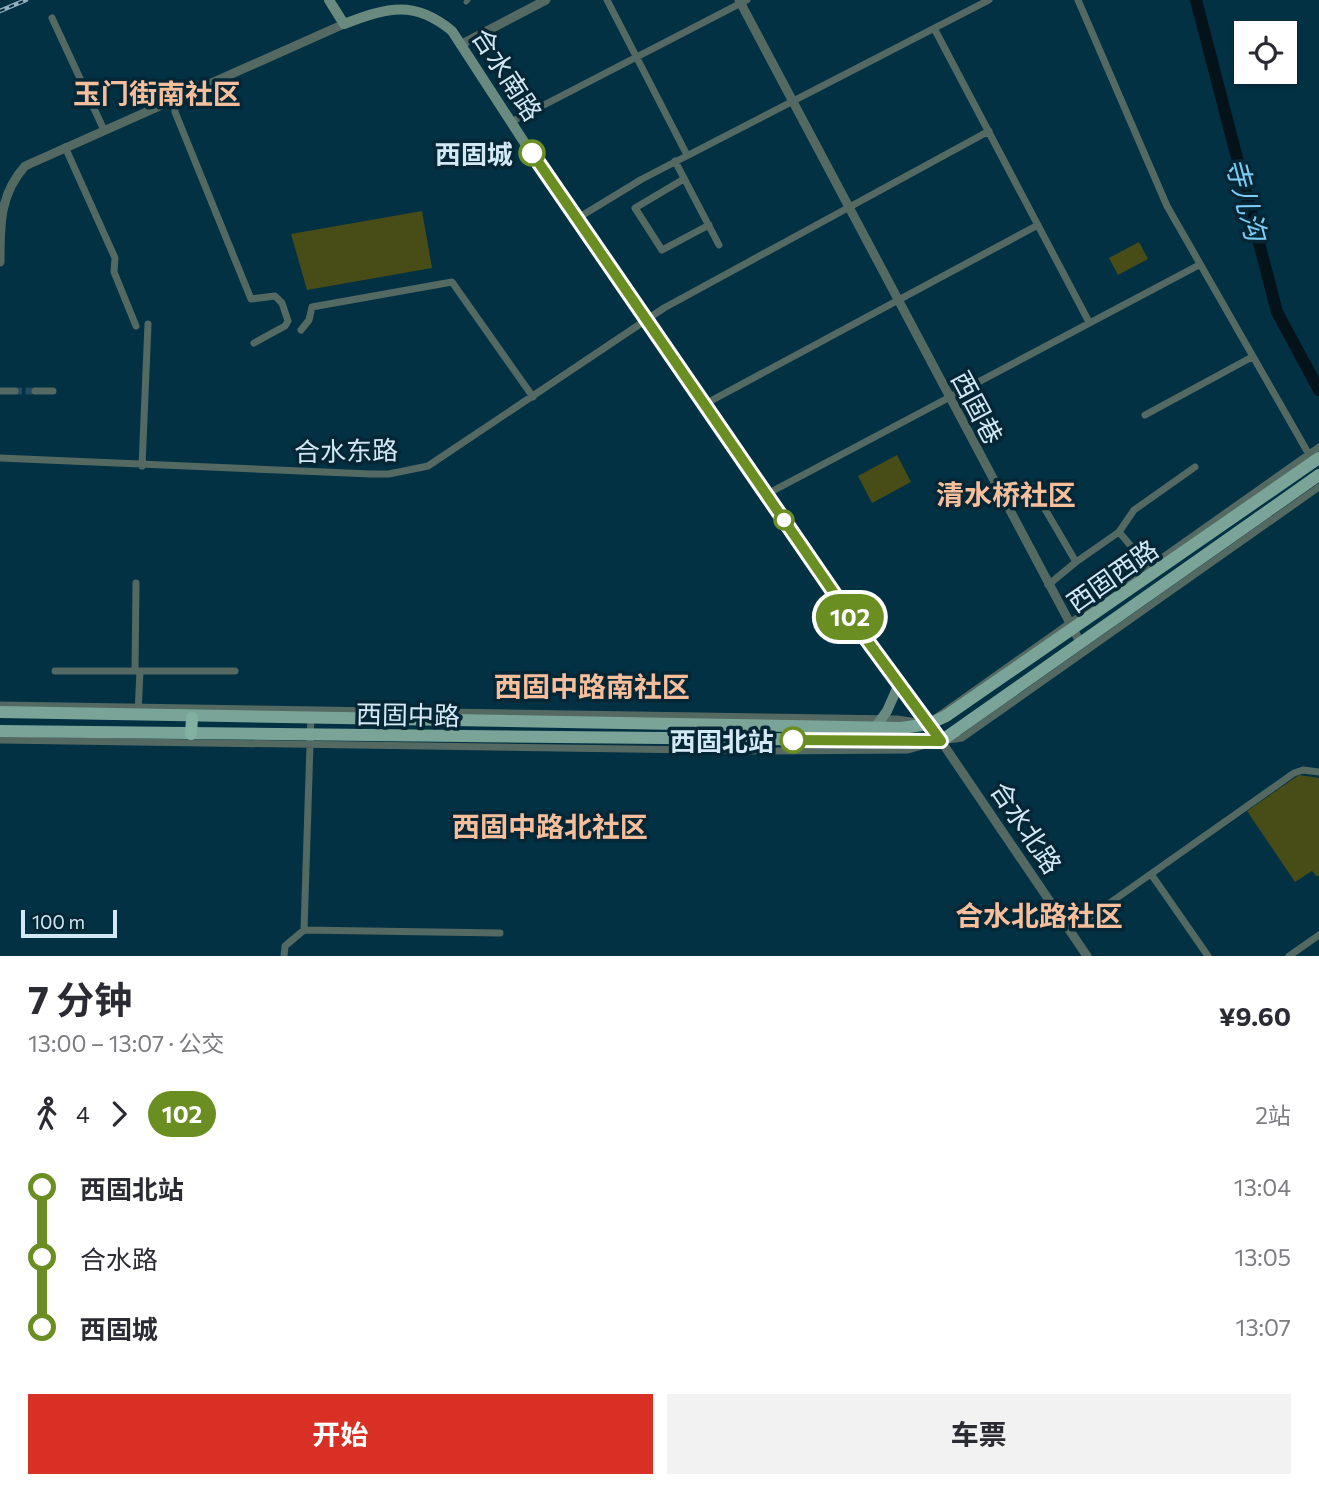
<!DOCTYPE html>
<html lang="zh">
<head>
<meta charset="utf-8">
<style>
  :root { --surface:#fff; --page:#f2f2f3; --text:#2b2b33; --muted:#7c7c81; --accent:#d93025 }
  body { margin:0; font-family:Commissioner,"Noto Sans SC",sans-serif; background:var(--page); color:var(--text); height:100vh; display:flex; flex-direction:column; font-size:26px; white-space:nowrap }
  * { box-sizing:border-box; margin:0 }
  p { font-size:23px; color:var(--muted) }
  .icon { flex:none; width:38px; height:38px; fill:none; stroke:currentColor; stroke-width:2; stroke-linecap:round; stroke-linejoin:round }
  .map { position:relative; height:956px; overflow:hidden }
  .sheet { display:flex; flex-direction:column; background:var(--surface); flex:1 }
  .sheet>* { flex:none }
  .badge { padding:0 14px; border-radius:23px; font-size:24px; line-height:46px }
  .fabs { position:absolute; left:1234px; top:21px; display:grid; gap:14px }
  .fabs a { display:grid; place-items:center; width:63px; height:63px; border-radius:0px; background:var(--surface); box-shadow:0 2px 5px #0004; font-size:35px }
  .scale { position:absolute; left:21px; bottom:18px; width:96px; box-sizing:border-box; padding-left:7px; border:4px solid #d2e8f5; border-top:0; font-size:19px; line-height:24px; white-space:nowrap; color:#d2e8f5; -webkit-text-stroke:5px #052635; paint-order:stroke }
  .map>.badge { position:absolute; translate:-50% -50%; box-shadow:0 0 0 4px #fff }
  .legs { display:flex; align-items:center; gap:10px; height:77px; padding:0 28px; font-size:23px }
  .legs p { margin-inline-start:auto }
  .head { display:flex; align-items:center; justify-content:space-between; height:119px; padding:0 28px }
  h1 { font-size:38px; font-weight:700; line-height:52px }
  .action { display:flex; gap:14px; margin-top:auto; padding:14px 28px }
  .action a { flex:1; height:80px; border-radius:0px; background:var(--accent); color:#fff; font-size:28px; font-weight:700; line-height:80px; text-align:center }
  .action a+a { background:var(--page); color:var(--text) }
  ul { padding:0 28px; list-style:none }
  li { display:flex; align-items:center; gap:24px; height:70px; font-size:26px }
  li i { display:grid; place-items:center; width:10px; height:100%; margin:0 9px; background:currentColor }
  li i::after { content:''; width:18px; height:18px; margin:-9px; border:5px solid; border-radius:50%; background:var(--surface) }
  li p { margin-inline-start:auto }
  li:first-child i { background:linear-gradient(#0000 50%,currentColor 0) }
  li:last-child i { background:linear-gradient(currentColor 50%,#0000 0) }
  .map>svg:first-child { display:block }
  .green { fill:#484c16 }
  .lines { fill:none; stroke-linecap:round; stroke-linejoin:round }
  .river { stroke:#04121a; stroke-width:12 }
  .minor-tunnel { stroke:#214c5f; stroke-width:7; stroke-dasharray:7 3.5; stroke-linecap:butt }
  .pedestrian { stroke:#546962; stroke-width:5 }
  .minor { stroke:#546962; stroke-width:7 }
  .tertiary { stroke:#546962; stroke-width:9 }
  .secondary { stroke:#6a8a80; stroke-width:10 }
  .primary { stroke:#7aa497; stroke-width:12 }
  .trunk { stroke:#82b0a1; stroke-width:12 }
  .rail-casing { stroke:#92b0bf; stroke-width:4.5 }
  .rail { stroke:#052635; stroke-width:2; stroke-dasharray:5; stroke-linecap:butt }
  .line-1-casing { stroke:#fff; stroke-width:16 }
  .line-1 { stroke:#6b8e23; stroke-width:10 }
  .stop-1-dot { fill:#fff; stroke:#6b8e23; stroke-width:3.5 }
  .labels { text-anchor:middle; dominant-baseline:central; stroke-width:7; stroke-linejoin:round; paint-order:stroke }
  .street-label { font-size:26px; fill:#d2e8f5; stroke:#052635 }
  .stop-label { font-size:26px; font-weight:bold; fill:#d2e8f5; stroke:#052635; text-anchor:end }
  .neighbourhood-label { font-size:28px; font-weight:bold; fill:#f7be9c; stroke:#052635 }
  .water-label { font-size:28px; font-style:italic; fill:#7cccf6; stroke:#052635 }
</style>
</head>
<body>
<div class="map">
<svg width="1319" height="956" viewBox="0 0 1319 956">
  <rect width="100%" height="100%" fill="#023144"/>
  <path class="green" d="M422 211 432 268 307 290 291 234Z
    M1139 242 1148 259 1118 275 1109 258Z
    M897 455 911 482 872 503 858 476Z
    M1299 775 1319 778V875L1317 877 1312 871 1295 882 1247 811Z"/>
  <g class="lines">
    <path class="river" d="M1196 0 1277 312 1319 390"/>
    <path class="minor-tunnel" d="M15 391H35"/>
    <path class="pedestrian" d="M466 2 468 0"/>
    <path class="minor" d="M607 0 687 155
      M1078 0 1167 206 1311 458
      M52 18 104 130
      M935 30 1089 322
      M175 99V112L251 299 275 296 282 303 288 321 285 326 254 343
      M511 122 747 0
      M65 147 115 258 114 272 136 326
      M675 161 719 245
      M684 179 635 208 662 250 709 225
      M578 218 642 179 989 0
      M301 330 309 320 312 307 452 282 533 397
      M0 391H15
      M35 391H53
      M705 404 1038 225
      M1145 415 1252 357
      M0 458 371 474H389L428 466 664 308 989 131
      M142 466 148 324
      M1032 487 1076 562 1119 532
      M767 494 1199 265
      M1142 559 1119 532 1134 510 1195 467
      M1048 585 1076 562
      M55 671H235
      M135 671 136 583
      M0 705 897 719 917 722
      M138 713 140 671
      M311 714 304 930 500 933
      M934 719 1319 447
      M0 740 771 751 907 750 929 744
      M948 740 962 738 1319 487
      M1151 874 1208 956
      M1070 931 1294 773 1303 770 1319 772
      M284 956 285 946 304 930
      M1289 956 1319 935"/>
    <path class="tertiary" d="M739 0 1080 642
      M462 44 546 0
      M0 262C0 223 0 194 25 166L344 24
      M941 741 1087 956"/>
    <path class="secondary" d="M329 0 344 24C388 7 415 0 452 31L526 145 858 628 941 741
      M875 728 887 711 899 684"/>
    <path class="primary" d="M0 712 901 728 929 724 946 716 1319 458
      M0 731 941 741 1319 475"/>
    <path class="trunk" d="M191 734 192 718"/>
    <defs>
      <path id="rail" d="M0 11 26 0"/>
    </defs>
    <use href="#rail" class="rail-casing"/>
    <use href="#rail" class="rail"/>
  </g>
  <g class="lines">
    <defs>
      <path id="line-1" d="M532 153 858 628 941 741 793 740"/>
    </defs>
    <use href="#line-1" class="line-1-casing"/>
    <use href="#line-1" class="line-1"/>
  </g>
  <g class="stop-1-dot">
    <circle cx="532" cy="153" r="12"/>
    <circle cx="784" cy="520" r="9"/>
    <circle cx="793" cy="740" r="12"/>
  </g>
  <g class="labels">
    <g class="street-label">
      <text transform="translate(508 74) rotate(57)">合水南路</text>
      <text transform="translate(978 407) rotate(62)">西固巷</text>
      <text transform="translate(346 450) rotate(-1)">合水东路</text>
      <text transform="translate(1112 575) rotate(-35)">西固西路</text>
      <text transform="translate(408 714) rotate(1)">西固中路</text>
      <text transform="translate(1027 827) rotate(56)">合水北路</text>
    </g>
    <g class="stop-label">
      <text x="513" y="153">西固城</text>
      <text x="774" y="740">西固北站</text>
    </g>
    <g class="neighbourhood-label">
      <text x="157" y="93">玉门街南社区</text>
      <text x="1006" y="494">清水桥社区</text>
      <text x="592" y="686">西固中路南社区</text>
      <text x="550" y="826">西固中路北社区</text>
      <text x="1039" y="915">合水北路社区</text>
    </g>
    <g class="water-label">
      <text transform="translate(1247 199) rotate(75)">寺儿沟</text>
    </g>
  </g>
</svg>
<div class="fabs">
<a><svg class="icon" aria-label="locate" viewBox="0 0 24 24"><circle cx="12" cy="12" r="6"/><path d="M12 2v4M12 18v4M2 12h4M18 12h4"/></svg></a>
</div>
<div class="scale">100 m</div>
<b class="badge" style="left:850px;top:617px;background:#6b8e23;color:#fff">102</b>
</div>
<section class="sheet">
<div class="head"><div><h1>7 分钟</h1><p>13:00 – 13:07 · 公交</p></div><b>¥9.60</b></div>
<div class="legs"><svg class="icon" aria-label="walk" viewBox="0 0 24 24"><circle cx="13" cy="4" r="2"/><path d="M13 8l-2 6 4 7M11 14l-3 7M7 12l3-4h3l4 4"/></svg>4<svg class="icon" aria-label="forward" viewBox="0 0 24 24"><path d="M9 5l7 7-7 7"/></svg><b class="badge" style="background:#6b8e23;color:#fff">102</b><p>2站</p></div>
<ul>
<li><i style="color:#6b8e23"></i><b>西固北站</b><p>13:04</p></li>
<li><i style="color:#6b8e23"></i><span>合水路</span><p>13:05</p></li>
<li><i style="color:#6b8e23"></i><b>西固城</b><p>13:07</p></li>
</ul>
<div class="action"><a>开始</a><a>车票</a></div>
</section>
</body>
</html>
